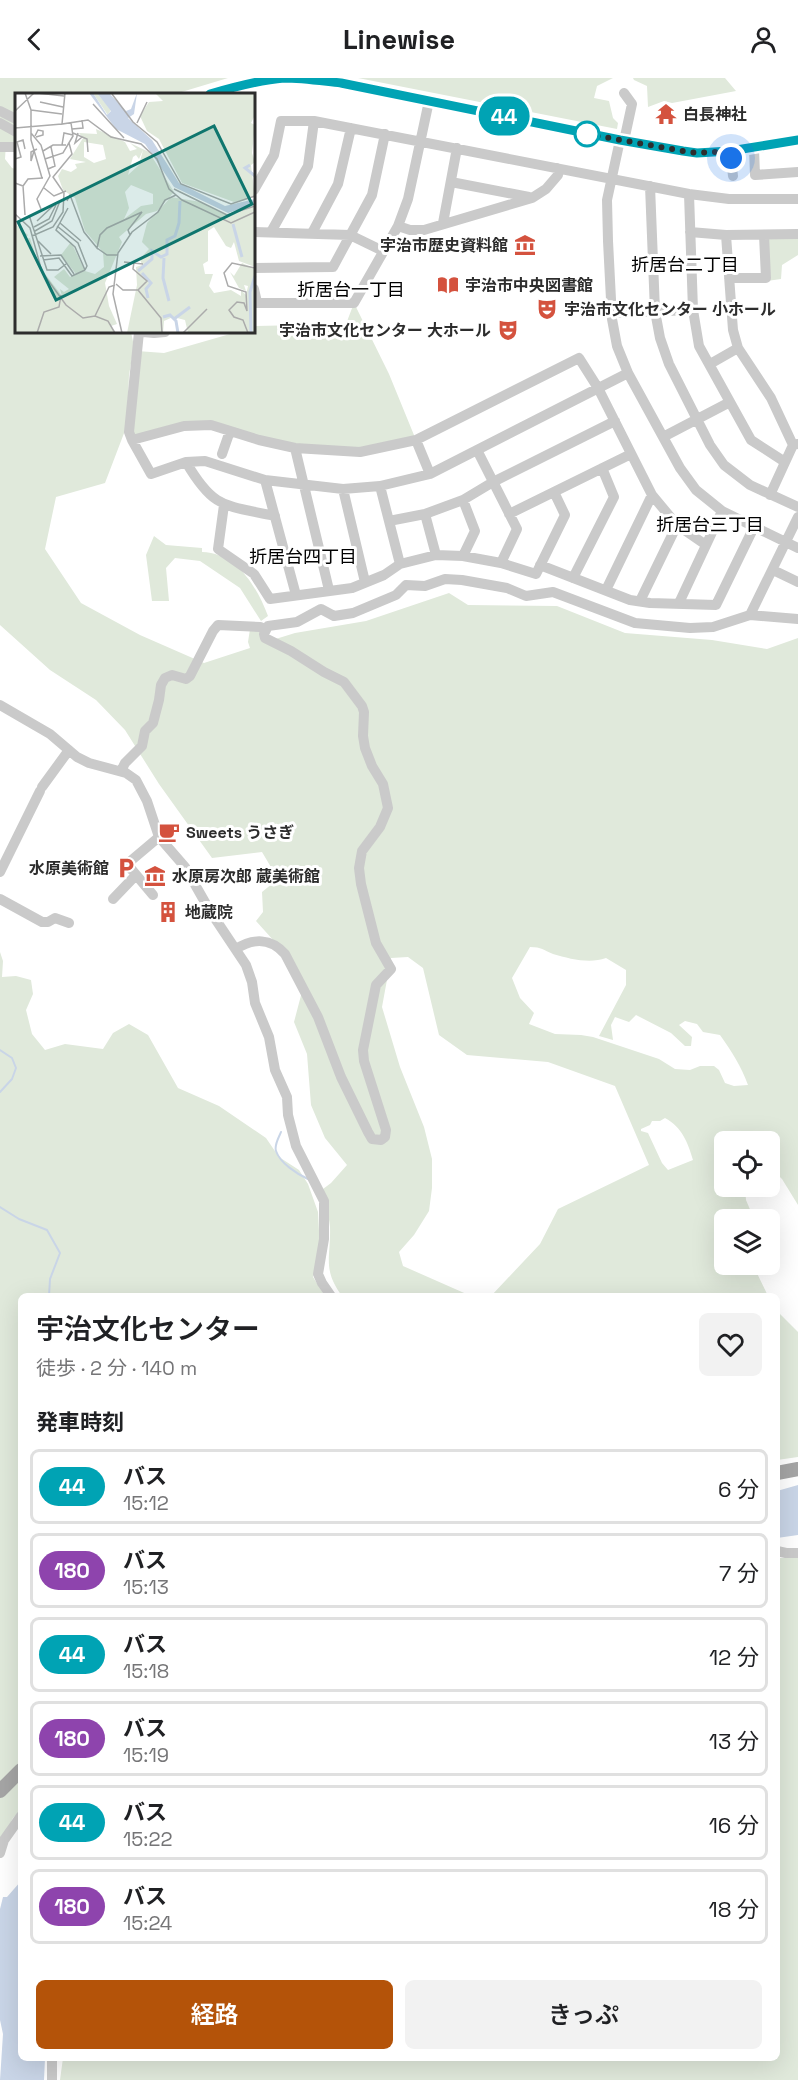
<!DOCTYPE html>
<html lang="ja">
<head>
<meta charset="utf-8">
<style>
  :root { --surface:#fff; --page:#f2f2f2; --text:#202124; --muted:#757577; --line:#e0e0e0; --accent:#b45309 }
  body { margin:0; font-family:"Space Grotesk","Noto Sans JP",sans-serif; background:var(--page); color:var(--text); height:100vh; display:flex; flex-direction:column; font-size:22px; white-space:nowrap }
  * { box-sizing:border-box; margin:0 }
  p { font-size:20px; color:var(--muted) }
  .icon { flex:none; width:33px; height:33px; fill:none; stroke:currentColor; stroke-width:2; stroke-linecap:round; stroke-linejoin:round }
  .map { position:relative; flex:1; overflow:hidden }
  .panel { position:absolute; left:18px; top:1215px; width:762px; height:768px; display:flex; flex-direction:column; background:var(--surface); border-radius:9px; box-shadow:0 6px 24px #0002 }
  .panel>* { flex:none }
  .badge { padding:0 12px; border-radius:20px; font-size:21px; line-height:39px }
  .fabs { position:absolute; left:714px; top:1053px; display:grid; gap:12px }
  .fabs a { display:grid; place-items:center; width:66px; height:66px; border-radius:9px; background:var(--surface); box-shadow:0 6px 24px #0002; font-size:30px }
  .you { position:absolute; width:30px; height:30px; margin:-15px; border:4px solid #fff; border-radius:50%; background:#1a73e8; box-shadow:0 0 0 9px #1a73e833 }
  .map>.badge { position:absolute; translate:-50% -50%; box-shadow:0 0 0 3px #fff }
  h2 { padding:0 18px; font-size:22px; line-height:54px }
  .round { display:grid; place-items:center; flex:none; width:63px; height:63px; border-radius:9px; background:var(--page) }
  .overview { display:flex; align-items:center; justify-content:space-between; height:102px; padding:0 18px }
  h1 { font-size:28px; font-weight:600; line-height:45px }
  .button { display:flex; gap:12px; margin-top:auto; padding:12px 18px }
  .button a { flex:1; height:69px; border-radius:9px; background:var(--accent); color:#fff; font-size:24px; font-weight:600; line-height:69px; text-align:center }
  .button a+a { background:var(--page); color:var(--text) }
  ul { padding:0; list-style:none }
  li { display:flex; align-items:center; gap:18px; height:75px; margin:0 12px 9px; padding:0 6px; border:3px solid var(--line); border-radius:9px }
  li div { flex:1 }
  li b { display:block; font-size:22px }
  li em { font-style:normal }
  li .badge { min-width:66px; font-weight:700; text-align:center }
  header { display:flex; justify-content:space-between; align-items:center; height:78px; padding:0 18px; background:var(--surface); font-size:27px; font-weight:600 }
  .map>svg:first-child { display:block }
  .green { fill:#e0e9db; fill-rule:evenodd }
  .water { fill:#c9d5e7 }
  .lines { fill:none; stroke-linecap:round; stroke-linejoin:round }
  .stream { stroke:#c9d5e7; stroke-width:2 }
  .minor { stroke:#cacaca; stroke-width:10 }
  .major { stroke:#a5a5a5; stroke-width:14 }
  .line-casing { stroke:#fff; stroke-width:14 }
  .line { stroke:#00a3b4; stroke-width:9 }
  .walk { stroke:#2d2d2d; stroke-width:6; stroke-dasharray:0 10.8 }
  .stop-dot { fill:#fff; stroke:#00a3b4; stroke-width:3 }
  .labels { text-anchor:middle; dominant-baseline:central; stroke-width:6; stroke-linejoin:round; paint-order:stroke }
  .poi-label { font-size:16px; font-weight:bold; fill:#2d2d2d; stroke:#fff; text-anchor:start }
  .neighbourhood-label { font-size:18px; fill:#000; stroke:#fff }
  .inset-river { fill:none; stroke:#c9d5e7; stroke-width:3 }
  .inset-road { fill:none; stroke:#ababab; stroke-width:1.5 }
  .view { fill:#0f766e; fill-opacity:0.15; stroke:#0f766e; stroke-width:3 }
  .inset-edge { fill:none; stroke:#2d2d2d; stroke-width:3 }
</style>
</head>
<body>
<header><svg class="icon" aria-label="back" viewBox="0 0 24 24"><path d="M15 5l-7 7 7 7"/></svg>Linewise<svg class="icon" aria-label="person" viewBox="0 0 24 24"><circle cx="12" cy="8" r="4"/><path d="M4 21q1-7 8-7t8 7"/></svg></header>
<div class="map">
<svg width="798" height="2002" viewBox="0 0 798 2002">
  <rect width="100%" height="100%" fill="#fff"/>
  <path class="green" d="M0 0H228L175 16H16V64L6 65 5 81 12 90 16 91V254H131L134 268 129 297 127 340 137 273 164 275 237 254H254V249L256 248 346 246 354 225 389 296 416 362 360 374 295 369 211 347 132 362 126 350 105 405 56 419 45 471 81 525 140 557 204 585 250 570 248 564 250 551 261 552 266 564 295 555 366 543 449 515 468 527 557 528 625 555 712 562 767 571 798 560V1127L782 1101 770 1089V1064H724V1108L745 1109 746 1122 754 1141 724 1142V1186L753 1187 768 1218H491L540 1166 558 1131 649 1087 615 1008 548 984 467 977 439 957 423 890 408 879 391 880 382 929 400 989 424 1049 432 1081V1110L429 1133 414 1157 399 1174 403 1188 471 1218H342C322 1191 331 1179 330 1149 329 1137 325 1124 323 1111L331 1105 347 1087 325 1060 311 1027 307 976 294 944 304 906 274 863 256 843 263 834 262 814 278 801 262 774 212 780 159 706 125 652 96 622 50 592 0 547ZM530 869C542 869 543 872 553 876 570 881 590 886 606 880L626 892V907L599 958 613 962 611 947 615 939 629 944 636 937 671 955 685 968H691L692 959 679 947 685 943 697 946 703 954 720 957C732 974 741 988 748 1007L734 1008 725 1005 719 992 714 988H700L690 992 675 991 659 981 593 959 581 957 555 956 529 946 534 935 520 920 512 900ZM665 1040C682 1049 688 1065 693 1082L668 1092 662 1085 648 1055 641 1053V1051L650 1047 652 1043H660Z
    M358 0H613L597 8 594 20 609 23 613 40 618 45 617 51Z
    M633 0H725L736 13 672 25 664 23 648 29 647 8 634 2Z
    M798 158V177L782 187 781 201 767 203V159Z
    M154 458 166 467 202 470V474C237 475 257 509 268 538L261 543 240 510 200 483 175 480 166 490 169 523H152L146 477Z
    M0 874 3 883 2 899 16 898 31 902 33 916 26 932 32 956 45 972 65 966 103 971 113 955 129 946 148 957 178 1010 219 1028 266 1060 279 1079 299 1092 308 1106 318 1134 320 1172 313 1199 325 1218H21V1733L13 1740 0 1764Z
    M777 1233 798 1254V1379L777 1382Z
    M777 1480H798V2002H60L63 1980H777Z"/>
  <path class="water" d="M798 1407V1457L777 1460V1413Z
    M21 1803V1980H45L44 2002H0L3 1956 0 1942V1831L3 1819H7Z"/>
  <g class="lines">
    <path class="stream" d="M0 972 12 980 16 990 12 1001 0 1014
      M281 1054C279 1059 274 1067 276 1073 280 1085 297 1096 308 1101
      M0 1129 19 1141 47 1152 60 1175 50 1201 49 1218"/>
    <path class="minor" d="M210 16C234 9 259 2 284 0 303 0 322 3 341 5L620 62 697 75 754 71 798 62
      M0 33 16 41
      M0 45 16 54
      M620 62 607 122 608 163 612 241 617 268 628 295 680 390 696 412 722 433 798 470
      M624 63 632 26 624 15
      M0 69H16
      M754 71 755 97 798 94
      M730 73 733 98
      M451 104 529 119
      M650 108 655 233 660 260 669 286 710 367 724 387 750 407 798 429
      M254 112 274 77 281 43H314L689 116 729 121H798
      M689 116 693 232 699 268 751 362 785 384
      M443 145 457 70
      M398 148 410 152H424L532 120 546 111 558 97 557 90
      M254 154 350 157 383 173
      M271 154 308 88 314 43
      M690 154 726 157 798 156
      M312 155 338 106 351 50
      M726 157 733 252 738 270 771 320 793 367
      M254 190 333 189 372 117 385 56
      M729 200H766L764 157
      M254 211 257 224
      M254 225H354L398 148 408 121 429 23
      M611 235 693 232
      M139 254 129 354 132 362 151 396 186 384 205 383 265 402 343 411 380 408 430 396 628 295
      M143 254 154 255 165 254
      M710 286 738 270
      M663 359 730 324
      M132 362 184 348 211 347 259 362 295 370 360 374 416 362 579 280 598 310 652 417 677 447 706 467
      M416 362 430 396
      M295 370 329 512
      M477 372 517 451 501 485
      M222 376 230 353
      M186 384C214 432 225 427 275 438
      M265 402 296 517
      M380 408 400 486
      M343 411 365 504
      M770 417 793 367 798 366
      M224 427 218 471 254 496 270 521 352 510 384 497 400 486 436 477 463 478 501 485 536 496 565 437 554 414
      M425 436 436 477
      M509 436 631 376
      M389 443 425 436 463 422 493 404 615 343
      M463 478 475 453 463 422
      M540 487 630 522 650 525 716 527 754 449
      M773 492 798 504
      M573 500 614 419 602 390
      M606 512 652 417
      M640 523 677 447
      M679 525 722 433
      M750 537 798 439
      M0 627 50 656 77 679 89 685 126 695 136 702 147 723 159 759 185 789 210 833 246 887 252 904 255 925 269 959 275 992 287 1019 288 1037 296 1068 324 1123V1161L318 1196 322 1205 331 1218
      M121 693 125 685 142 668 145 653 153 645 159 622 161 607 165 600 172 597 186 601 190 598 213 553 218 547 260 549 265 551
      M42 709 69 672
      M0 794 40 713
      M153 817 127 786 159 759
      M0 821 42 844H48L55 840 69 845
      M113 821 136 797
      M236 871C253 860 271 860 285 876L318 939 341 999 368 1054 372 1061 381 1062 385 1059 386 1052 364 983 363 972 376 907 391 891 376 865 361 806 359 790 362 773 380 749 388 730 383 706 372 688 365 670 363 658 364 634 362 628 344 604 324 594 291 573 265 560 264 556 268 548 297 544 321 531 334 538 353 535 396 517 406 507 425 508 445 501 462 502 507 510 526 518 553 514 635 545 690 550 713 549 750 537 798 541
      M777 1473 786 1475H798
      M0 1775 4 1762 21 1738
      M52 1980V2002"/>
    <path class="major" d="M777 1395 798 1391
      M0 1713 21 1692"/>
  </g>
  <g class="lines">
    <defs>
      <path id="line" d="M210 16C234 9 259 2 284 0 303 0 322 3 341 5L620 62 683 73 697 75 730 73 798 62"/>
    </defs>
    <use href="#line" class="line-casing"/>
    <use href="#line" class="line"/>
    <path class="walk" d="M587 56 683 73 697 75 730 73 731 80"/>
  </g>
  <defs>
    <symbol id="temple-bare" viewBox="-9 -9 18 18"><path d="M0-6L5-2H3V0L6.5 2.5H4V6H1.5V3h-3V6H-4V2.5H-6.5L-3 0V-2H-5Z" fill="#d4523e" stroke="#fff" stroke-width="2.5" paint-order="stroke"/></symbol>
    <symbol id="museum-bare" viewBox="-9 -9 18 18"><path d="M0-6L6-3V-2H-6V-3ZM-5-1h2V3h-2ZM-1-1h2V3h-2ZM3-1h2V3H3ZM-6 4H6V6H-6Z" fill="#d4523e" stroke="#fff" stroke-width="2.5" paint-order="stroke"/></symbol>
    <symbol id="library-bare" viewBox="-9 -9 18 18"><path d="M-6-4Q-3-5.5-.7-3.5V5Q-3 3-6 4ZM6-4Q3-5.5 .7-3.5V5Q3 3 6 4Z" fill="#d4523e" stroke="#fff" stroke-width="2.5" paint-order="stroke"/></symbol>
    <symbol id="theatre-bare" viewBox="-9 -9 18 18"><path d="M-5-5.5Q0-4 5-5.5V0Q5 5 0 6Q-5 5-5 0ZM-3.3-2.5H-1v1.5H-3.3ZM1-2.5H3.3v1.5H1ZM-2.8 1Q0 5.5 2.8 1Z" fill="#d4523e" stroke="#fff" stroke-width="2.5" paint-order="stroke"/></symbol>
    <symbol id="cafe-bare" viewBox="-9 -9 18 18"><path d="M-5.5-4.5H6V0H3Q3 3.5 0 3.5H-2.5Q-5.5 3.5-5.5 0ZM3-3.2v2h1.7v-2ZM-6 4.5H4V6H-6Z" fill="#d4523e" stroke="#fff" stroke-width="2.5" paint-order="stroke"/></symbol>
    <symbol id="parking-bare" viewBox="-9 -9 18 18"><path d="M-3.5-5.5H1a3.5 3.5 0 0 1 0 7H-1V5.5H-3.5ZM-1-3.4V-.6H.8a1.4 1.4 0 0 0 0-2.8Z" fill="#d4523e" stroke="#fff" stroke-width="2.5" paint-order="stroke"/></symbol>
    <symbol id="building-bare" viewBox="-9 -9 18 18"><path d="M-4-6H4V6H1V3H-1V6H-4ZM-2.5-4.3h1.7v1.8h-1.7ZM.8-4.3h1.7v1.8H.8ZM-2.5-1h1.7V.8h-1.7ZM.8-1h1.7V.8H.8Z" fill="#d4523e" stroke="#fff" stroke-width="2.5" paint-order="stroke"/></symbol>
  </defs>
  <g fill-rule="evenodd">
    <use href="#temple-bare" x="651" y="21" width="30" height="30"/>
    <use href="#museum-bare" x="510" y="152" width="30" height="30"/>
    <use href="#library-bare" x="433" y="192" width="30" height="30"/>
    <use href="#theatre-bare" x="532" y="216" width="30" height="30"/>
    <use href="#theatre-bare" x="493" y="237" width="30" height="30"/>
    <use href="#cafe-bare" x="154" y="739" width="30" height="30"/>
    <use href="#parking-bare" x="111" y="775" width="30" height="30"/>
    <use href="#museum-bare" x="140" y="783" width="30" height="30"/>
    <use href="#building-bare" x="153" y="819" width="30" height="30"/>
  </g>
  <circle class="stop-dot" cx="587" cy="56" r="12"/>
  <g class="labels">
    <g class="poi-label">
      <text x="683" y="36">白長神社</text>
      <text x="508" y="167" text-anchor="end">宇治市歴史資料館</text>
      <text x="465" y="207">宇治市中央図書館</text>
      <text x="564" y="231">宇治市文化センター 小ホール</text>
      <text x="491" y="252" text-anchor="end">宇治市文化センター 大ホール</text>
      <text x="186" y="754">Sweets うさぎ</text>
      <text x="109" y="790" text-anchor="end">水原美術館</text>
      <text x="172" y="798">水原房次郎 蔵美術館</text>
      <text x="185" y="834">地蔵院</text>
    </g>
    <g class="neighbourhood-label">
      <text x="685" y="186">折居台二丁目</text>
      <text x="351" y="211">折居台一丁目</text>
      <text x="710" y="446">折居台三丁目</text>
      <text x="303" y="478">折居台四丁目</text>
    </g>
  </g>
  <g transform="translate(15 15)">
    <rect width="240" height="240" fill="#fff"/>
    <path d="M78 0H82L96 17 93 21 98 20 108 35 98 30ZM140 0H240V22L236 30 240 32 237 60 240 69 236 72 240 104 219 109 167 90 144 46 132 38 125 23 134 9 148 8ZM81 36 110 49 115 58 122 56 115 50 134 59 159 99 142 118 131 121 104 144 107 149 90 190 94 213 102 231 96 233 100 240H0V131L13 142 10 146 15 145 24 173 47 203 45 196 49 199 54 196 39 184 49 176 55 184 61 181 46 162 56 149 70 178 80 181 89 174 88 159 70 138 60 105 48 97 43 83 47 76 56 79 62 75 60 71 71 69 55 66 68 45 64 40 82 41ZM69 49 88 52 91 66 79 70 69 64ZM128 57 124 72 113 82 118 64 121 62 124 66ZM116 92 138 101V111L126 113 109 126 114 115 110 99ZM156 104 186 109 215 123 240 111V174L224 168 219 149 216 155 211 153 199 134 193 138V168L188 171 190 181H198L194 193 199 200 216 197 226 203V197L231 202 233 193 229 192 231 198 224 195 215 179 219 183 227 170 240 176V240H173L170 227 158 224 149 228 148 240H112L122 192 121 174 127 172 125 166 134 156 127 149 132 130Z" fill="#e0e9db" fill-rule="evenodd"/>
    <path d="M74 0H78L92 22 96 18 82 0H94L111 18 116 16 122 0 119 21 113 25 137 47 164 90 210 113 240 106V111L213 120 159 94 130 51 101 36Z" fill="#c9d5e7"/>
    <path class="inset-river" d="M235 72 230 75 240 83M218 131 227 164M149 165 148 185 154 208M123 178 137 166V158L146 164 152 161V147L160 143 164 130 165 108M127 180 136 190 131 196 133 205M148 224 155 222 161 228 163 240M159 226 175 214M236 240 235 199 240 183"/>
    <path class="inset-road" d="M10 0 16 17V47L27 85M22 0 49 3M50 0 47 31 73 27 96 44 126 51 142 66 154 96 167 107 216 130 240 119M97 1 118 29 142 49 166 91 216 111 240 103M25 9 48 14M78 11 109 45M16 17 47 21M0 18 19 0M122 30 132 9M0 35 47 31M57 36 68 35 67 27M16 40 26 52 35 83 22 106 26 116M58 40 72 46 73 59M63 40 60 50 67 44M20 43 23 37 28 38V42L21 44M47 52 49 40 58 42M19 58 16 68V59L22 56M28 58 38 52H51M0 66 6 64 2 49 8 47 10 56M30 66 48 60 58 43 56 30M33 76 40 73 36 54M0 90 8 93 13 86 28 85M8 93 10 122M29 95 39 103 51 98M159 96 212 122 240 113M52 108 55 102 69 139 82 155 85 142 92 135 127 119 113 137 115 142M53 115 41 137 60 154 70 177M0 121 15 135 27 179 51 212 68 225 80 223 93 228 100 240M14 122 32 177H43L51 171M22 128 39 112M45 130 66 148M42 133 63 150 72 173 70 177M19 134 34 126 41 112M20 138 37 128 45 108M17 143 38 134 48 119 49 100 38 84 57 61 54 50M23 148 36 161M82 155 92 162H103M25 163 46 162 59 181M28 167 44 165 57 183 70 177M109 169 128 171M119 169 118 176 132 188 123 197 146 225 147 240M101 191 108 197H123M80 223 94 194 100 192M22 240 29 219 44 214 46 202M107 240 98 201 103 160 117 139 143 119 150 107 161 102M168 240 192 216M233 240 228 227 219 224 214 217 222 209 229 210 232 218 231 199 213 193 209 180 217 170 240 175"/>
    <path class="view" d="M199 33 237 111 41 207 3 129Z"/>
    <rect width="240" height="240" class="inset-edge"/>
  </g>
</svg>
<div class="fabs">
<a><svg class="icon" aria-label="locate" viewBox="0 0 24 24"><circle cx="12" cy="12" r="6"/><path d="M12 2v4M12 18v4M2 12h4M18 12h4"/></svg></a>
<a><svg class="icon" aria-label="layers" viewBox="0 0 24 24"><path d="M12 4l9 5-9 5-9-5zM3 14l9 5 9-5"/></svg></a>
</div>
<div class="you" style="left:731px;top:80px"></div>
<b class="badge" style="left:504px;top:38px;background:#00a3b4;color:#fff">44</b>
<section class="panel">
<div class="overview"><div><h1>宇治文化センター</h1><p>徒歩 · 2 分 · 140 m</p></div><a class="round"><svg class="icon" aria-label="heart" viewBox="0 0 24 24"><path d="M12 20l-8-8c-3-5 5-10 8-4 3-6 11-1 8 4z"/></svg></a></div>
<h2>発車時刻</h2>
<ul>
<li><span class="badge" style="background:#00a3b4;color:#fff">44</span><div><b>バス</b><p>15:12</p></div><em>6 分</em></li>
<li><span class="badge" style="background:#8e44ad;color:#fff">180</span><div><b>バス</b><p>15:13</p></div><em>7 分</em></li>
<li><span class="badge" style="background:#00a3b4;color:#fff">44</span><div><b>バス</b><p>15:18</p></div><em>12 分</em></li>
<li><span class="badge" style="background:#8e44ad;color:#fff">180</span><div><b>バス</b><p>15:19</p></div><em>13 分</em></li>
<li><span class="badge" style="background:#00a3b4;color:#fff">44</span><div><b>バス</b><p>15:22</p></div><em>16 分</em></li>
<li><span class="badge" style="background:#8e44ad;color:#fff">180</span><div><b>バス</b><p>15:24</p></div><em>18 分</em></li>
</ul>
<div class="button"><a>経路</a><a>きっぷ</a></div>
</section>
</div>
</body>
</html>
